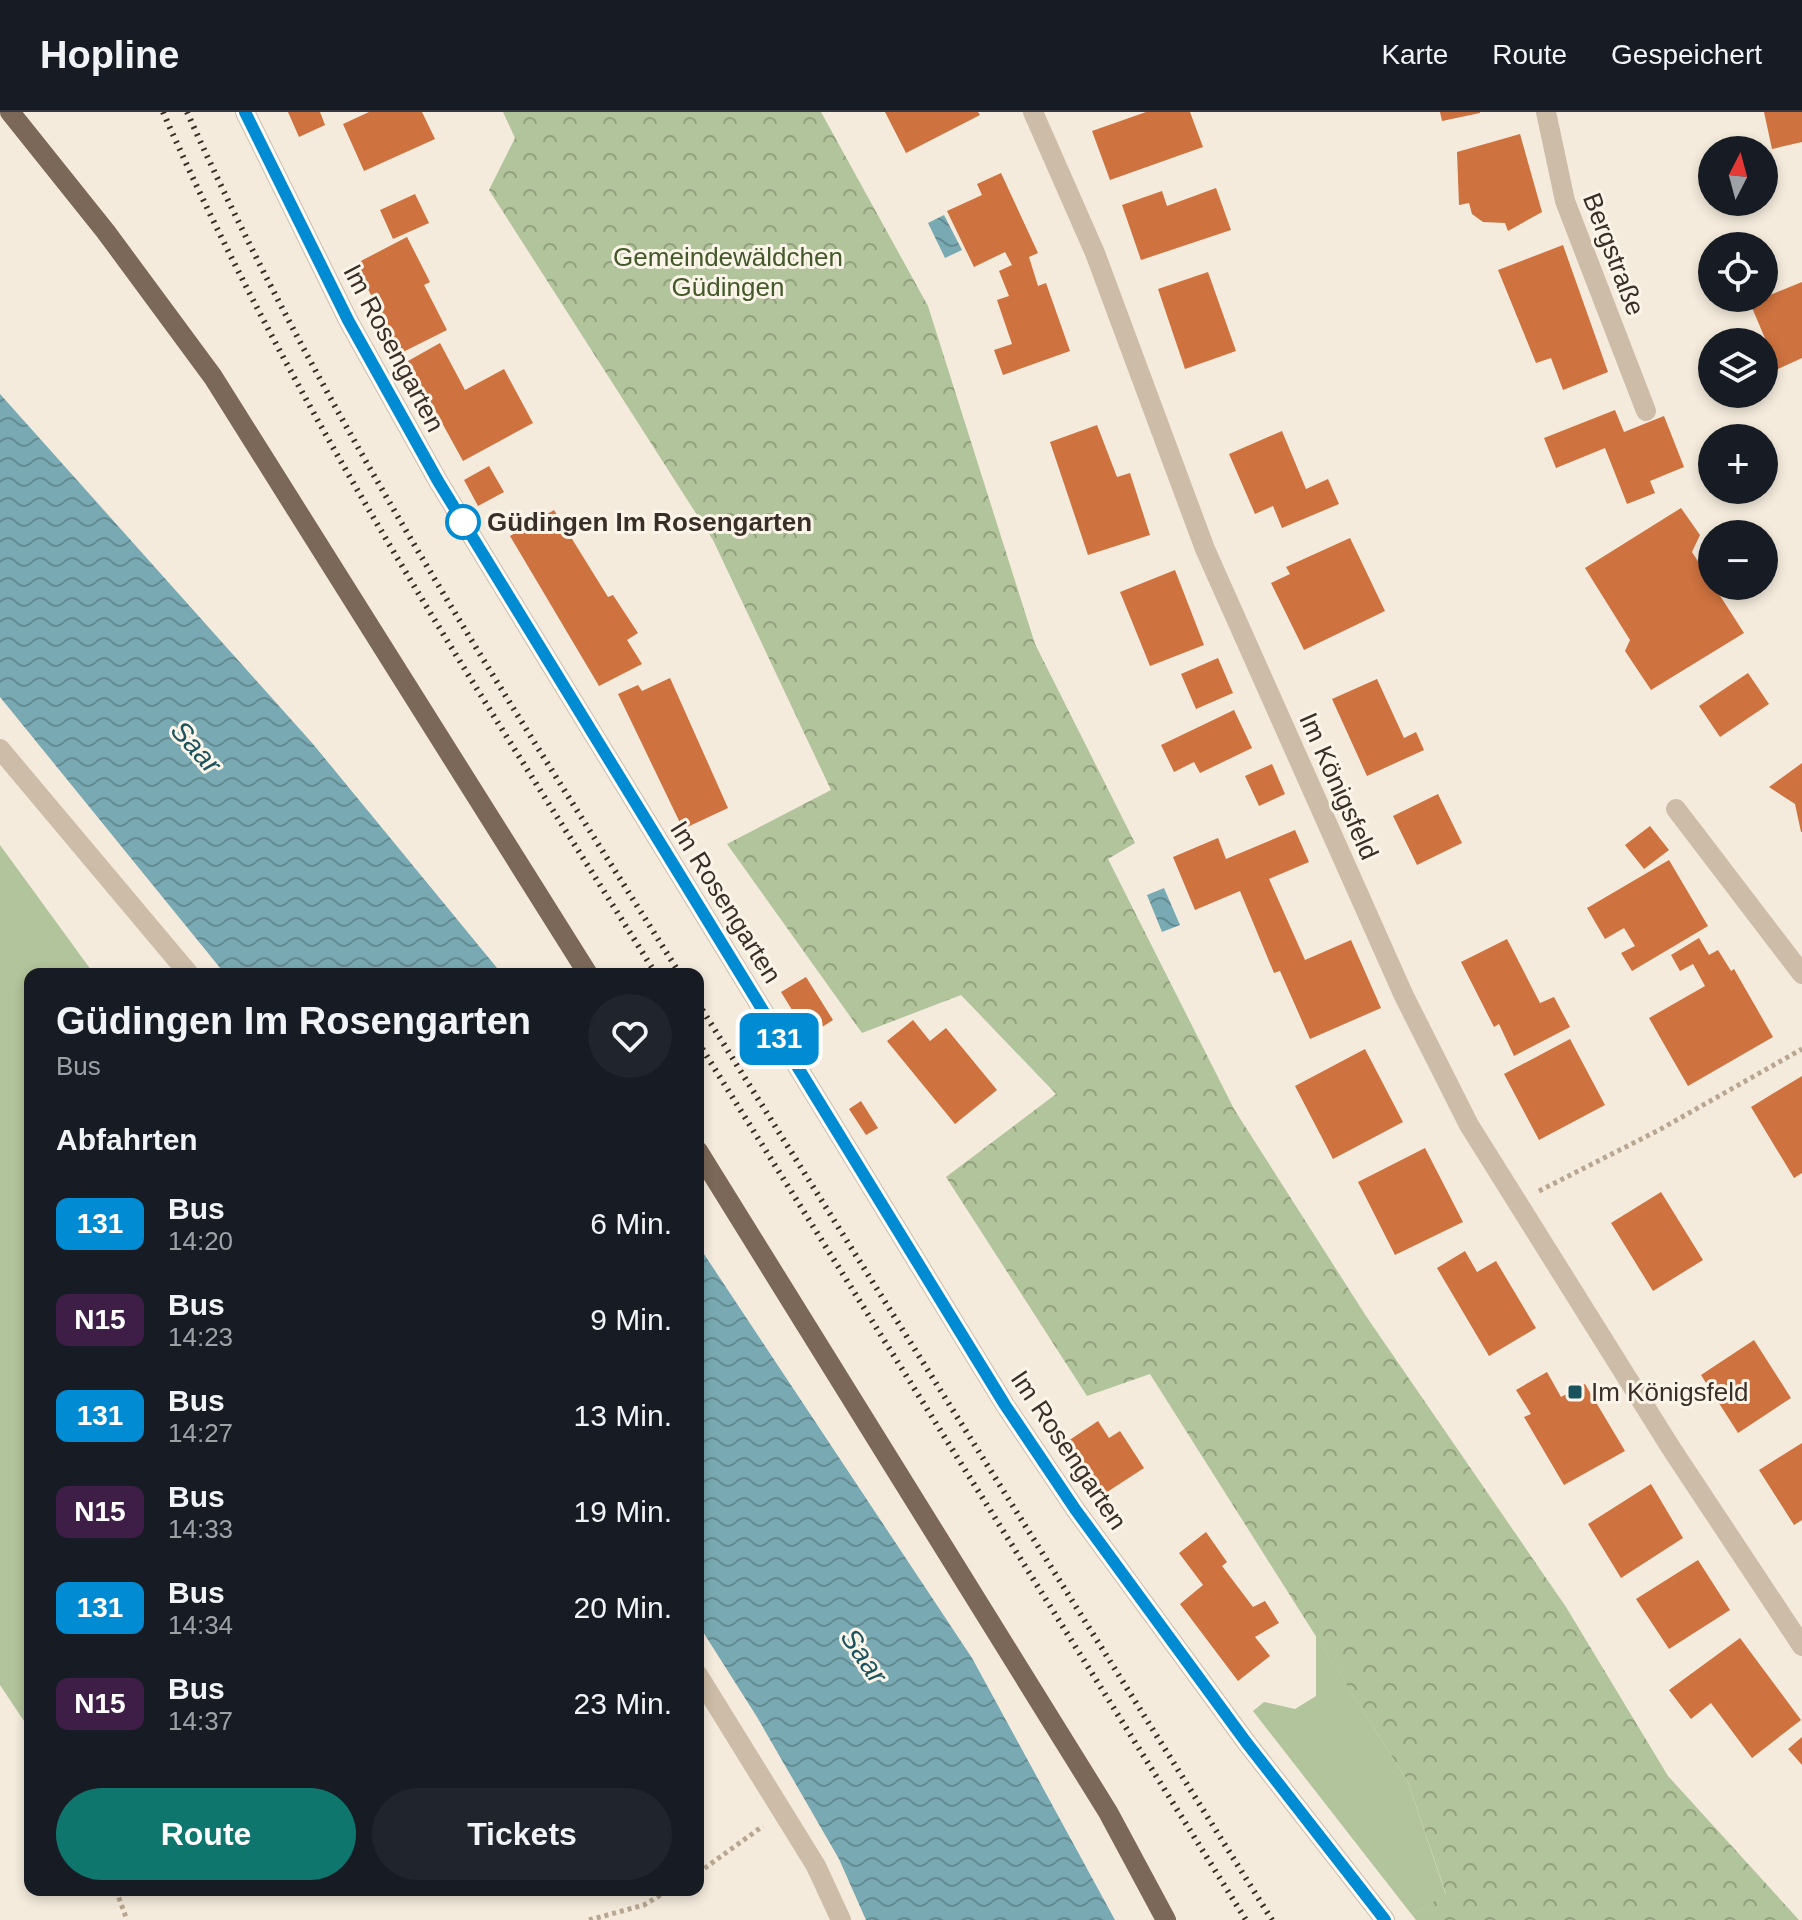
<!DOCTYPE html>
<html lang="de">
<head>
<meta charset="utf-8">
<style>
  :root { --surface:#171b24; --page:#20242c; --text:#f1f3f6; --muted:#9ea1a6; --line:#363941; --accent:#0f766e }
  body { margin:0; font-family:Arial,sans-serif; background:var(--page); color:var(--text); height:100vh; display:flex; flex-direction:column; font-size:30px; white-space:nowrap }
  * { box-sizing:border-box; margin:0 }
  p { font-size:26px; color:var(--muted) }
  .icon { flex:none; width:44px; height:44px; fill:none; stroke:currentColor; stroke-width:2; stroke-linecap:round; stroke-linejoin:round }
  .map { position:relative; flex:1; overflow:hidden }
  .sheet { position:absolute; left:24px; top:856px; width:680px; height:928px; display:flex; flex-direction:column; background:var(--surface); border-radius:16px; box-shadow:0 4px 12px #0003 }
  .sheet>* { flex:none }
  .badge { padding:0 16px; border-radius:12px; font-size:28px; line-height:52px }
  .needle { width:52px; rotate:6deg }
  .buttons { position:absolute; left:1698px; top:24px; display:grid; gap:16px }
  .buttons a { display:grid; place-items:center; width:80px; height:80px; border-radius:50%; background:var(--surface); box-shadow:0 4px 12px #0003; font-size:40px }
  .map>.badge { position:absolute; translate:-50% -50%; box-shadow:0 0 0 4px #fff }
  h2 { padding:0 32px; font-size:30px; line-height:72px }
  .round { display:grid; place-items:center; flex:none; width:84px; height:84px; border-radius:42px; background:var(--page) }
  .head { display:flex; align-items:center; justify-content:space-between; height:136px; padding:0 32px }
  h1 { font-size:38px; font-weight:700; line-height:60px }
  .cta { display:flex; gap:16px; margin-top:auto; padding:16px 32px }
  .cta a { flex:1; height:92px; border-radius:48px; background:var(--accent); color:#fff; font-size:32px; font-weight:700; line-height:92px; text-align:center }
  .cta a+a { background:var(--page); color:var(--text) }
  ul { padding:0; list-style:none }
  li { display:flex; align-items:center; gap:24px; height:96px; padding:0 32px }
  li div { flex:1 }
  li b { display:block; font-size:30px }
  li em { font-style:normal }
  li .badge { min-width:88px; font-weight:700; text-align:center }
  header { display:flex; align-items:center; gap:48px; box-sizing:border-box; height:112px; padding:0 40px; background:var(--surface); border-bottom:2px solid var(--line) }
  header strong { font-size:38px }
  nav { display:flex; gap:44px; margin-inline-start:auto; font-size:28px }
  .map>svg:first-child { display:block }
  .green { fill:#b2c49b }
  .forest { fill:url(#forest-crowns) }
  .water { fill:url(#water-waves) }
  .building { fill:#ce723f }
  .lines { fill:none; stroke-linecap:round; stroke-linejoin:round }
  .path { stroke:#b9a691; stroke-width:5; stroke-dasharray:4 4; stroke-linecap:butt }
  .minor { stroke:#cdbca7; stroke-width:20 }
  .major { stroke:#7c6858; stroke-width:20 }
  .rail { stroke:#392f28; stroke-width:6; stroke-dasharray:2 6; stroke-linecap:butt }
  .line-casing { stroke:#fff; stroke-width:18 }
  .line { stroke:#008bd2; stroke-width:12 }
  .stop-dot { fill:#fff; stroke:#008bd2; stroke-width:4 }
  .poi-dot { fill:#1a525e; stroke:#fbf5e9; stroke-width:3 }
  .labels { text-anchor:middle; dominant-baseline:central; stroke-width:6; stroke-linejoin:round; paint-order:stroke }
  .street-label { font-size:26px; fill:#392f28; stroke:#fbf5e9 }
  .park-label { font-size:26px; fill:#43592a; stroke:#fbf5e9 }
  .stop-label { font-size:26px; font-weight:bold; fill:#392f28; stroke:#fbf5e9; text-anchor:start }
  .poi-label { font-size:26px; fill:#392f28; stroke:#fbf5e9; text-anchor:start }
  .water-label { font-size:28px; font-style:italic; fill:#1a525e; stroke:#fbf5e9 }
</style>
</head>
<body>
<header>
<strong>Hopline</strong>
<nav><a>Karte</a><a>Route</a><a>Gespeichert</a></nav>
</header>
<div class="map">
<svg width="1802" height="1808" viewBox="0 0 1802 1808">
  <defs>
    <pattern id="forest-crowns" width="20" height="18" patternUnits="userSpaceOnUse" patternTransform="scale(2)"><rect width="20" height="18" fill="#b2c49b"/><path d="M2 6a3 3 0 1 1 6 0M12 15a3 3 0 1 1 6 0" fill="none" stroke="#92a07e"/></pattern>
    <pattern id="water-waves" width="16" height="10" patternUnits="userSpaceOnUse" patternTransform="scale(2)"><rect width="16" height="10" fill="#79aab3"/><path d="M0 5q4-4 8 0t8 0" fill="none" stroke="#648b92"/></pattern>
  </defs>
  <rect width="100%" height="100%" fill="#f4ebdc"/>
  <path class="green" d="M0 733 94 862H30V1610L26 1612 0 1573Z
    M1316 1524 1408 1670 1446 1783 1412 1803 1253 1599 1264 1590 1295 1597 1316 1584Z"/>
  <path class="forest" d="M503 0H821L928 194 1035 532 1135 731 1108 747 1234 997 1366 1204 1566 1495 1668 1664 1799 1808H1416L1412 1803 1446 1782 1408 1670 1150 1262 1087 1284 946 1065 1056 982 961 883 862 921 727 732 831 678 713 428 489 78 515 26Z"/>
  <path class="water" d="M944 103 962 138 945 146 928 111Z
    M0 282 313 632 502 862H225L0 585Z
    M1164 776 1180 813 1162 820 1147 783Z
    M698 1133 972 1546 1115 1808H866L839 1747 757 1605 698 1512Z"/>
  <path class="building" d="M288 0H320L325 13 299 25Z
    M369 0H422L435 27 364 59 343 12Z
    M885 0H978L980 3 906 41Z
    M1146 0H1190L1203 35 1110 68 1092 19Z
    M1440 0H1480V1L1442 9Z
    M1764 0H1802V30L1772 37Z
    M1520 22 1542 100 1508 119 1505 111 1483 110 1472 102 1469 91 1459 93 1457 40Z
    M1001 61 1038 141 1029 145 1038 174 1046 171 1070 239 1003 263 994 238 1012 232 997 188 1009 184 999 159 1012 153 1005 140 974 155 947 99 982 83 977 72Z
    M1216 76 1231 118 1141 148 1122 93 1162 79 1167 94Z
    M415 82 429 111 393 127 380 98Z
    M407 125 430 170 424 173 447 218 401 241 355 152Z
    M1563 133 1608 260 1563 278 1551 246 1536 251 1498 158Z
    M1208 160 1236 239 1185 257 1158 177Z
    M1802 170V246L1778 257 1750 191Z
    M440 231 465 278 504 257 533 311 463 349 408 249Z
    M1615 298 1624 320 1664 304 1684 355 1650 369 1655 381 1627 392 1605 336 1556 356 1544 326Z
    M1097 313 1117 365 1130 361 1150 423 1088 443 1050 330Z
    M1282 319 1306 377 1328 367 1339 392 1282 416 1273 394 1255 402 1229 342Z
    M489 354 504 380 478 394 464 368Z
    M1681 396 1700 423 1692 440 1744 521 1651 578 1625 539 1630 528 1585 456Z
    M554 398 608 485 613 483 638 521 627 528 642 552 599 574 510 424Z
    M1350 426 1385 499 1304 538 1271 471 1290 462 1286 455Z
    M1175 458 1204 533 1150 554 1120 480Z
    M1218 546 1233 581 1196 597 1181 562Z
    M1748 561 1769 592 1720 625 1699 594Z
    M670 566 728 696 683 717 618 582 638 573 642 579Z
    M1377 567 1404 626 1416 620 1424 638 1367 664 1332 587Z
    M1234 598 1252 636 1200 661 1194 650 1174 660 1161 633Z
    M1802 651V720H1801L1795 692 1769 675Z
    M1272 652 1285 682 1259 694 1245 664Z
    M1438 682 1462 731 1417 753 1393 704Z
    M1650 714 1669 738 1644 757 1625 733Z
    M1295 718 1309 750 1269 767 1305 848 1351 828 1381 896 1310 927 1280 859 1274 861 1240 779 1195 798 1173 745 1218 726 1226 747Z
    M1669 748 1708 814 1632 859 1621 841 1635 834 1624 816 1605 827 1587 796Z
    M1699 826 1709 843 1718 838 1731 859 1734 857 1773 925 1688 974 1649 906 1705 874 1693 852 1680 859 1671 843Z
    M1507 827 1540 891 1554 885 1570 915 1514 944 1499 912 1494 915 1461 850Z
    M806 865 833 908 808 924 781 880Z
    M913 908 930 929 946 916 997 978 955 1012 887 929Z
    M1570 927 1605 993 1539 1028 1504 962Z
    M1365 937 1403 1010 1333 1047 1295 974Z
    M1802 964V1061L1794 1066 1751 995Z
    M861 989 878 1016 866 1023 849 997Z
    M1425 1036 1463 1110 1395 1143 1358 1070Z
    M1661 1080 1703 1148 1653 1179 1611 1111Z
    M1465 1139 1477 1160 1496 1149 1536 1216 1489 1244 1437 1156Z
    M1754 1228 1791 1286 1738 1321 1701 1263Z
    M1547 1260 1561 1285 1585 1272 1625 1339 1564 1373 1524 1305 1531 1302 1516 1278Z
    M1098 1309 1109 1326 1120 1319 1144 1356 1101 1384 1065 1331Z
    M1802 1331V1408L1794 1413 1759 1358Z
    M1651 1372 1683 1426 1621 1466 1588 1412Z
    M1206 1420 1227 1450 1222 1454 1253 1495 1265 1489 1279 1511 1255 1525 1270 1544 1238 1569 1180 1492 1203 1473 1179 1441Z
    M1698 1448 1730 1498 1669 1537 1636 1487Z
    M1740 1526 1801 1608 1752 1646 1711 1591 1691 1607 1669 1578Z
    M1802 1625V1653L1788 1637Z"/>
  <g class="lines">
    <path class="path" d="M1539 1079 1659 1018 1802 937
      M698 1761 763 1714
      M116 1778 127 1808
      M589 1808 644 1793 669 1778"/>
    <path class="minor" d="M245 0 348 208 438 369 1005 1293 1075 1397 1246 1630 1385 1808
      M1033 0 1095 141 1205 437 1404 884 1469 1013 1671 1336 1802 1534
      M1546 0 1565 89 1646 299
      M0 637 189 862
      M1676 697 1802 862
      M698 1563 816 1754 841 1808"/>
    <path class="major" d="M10 0 106 120 213 265 588 862
      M698 1039 1108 1700 1166 1808"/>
    <path class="rail" d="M163 0C297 305 480 581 656 862
      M187 0C322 302 504 582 680 862
      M698 891 1272 1808
      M698 930 1246 1808"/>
  </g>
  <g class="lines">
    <defs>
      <path id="line" d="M245 0 348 208 438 369 1005 1293 1075 1397 1246 1630 1385 1808"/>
    </defs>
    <use href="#line" class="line-casing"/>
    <use href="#line" class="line"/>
  </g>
  <circle class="stop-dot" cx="463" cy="410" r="16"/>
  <rect class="poi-dot" x="1567" y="1272" width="16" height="16" rx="4"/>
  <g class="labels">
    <g class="street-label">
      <text transform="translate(1614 142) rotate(69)">Bergstraße</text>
      <text transform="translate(394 236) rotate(62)">Im Rosengarten</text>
      <text transform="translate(1339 674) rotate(66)">Im Königsfeld</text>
      <text transform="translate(726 790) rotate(58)">Im Rosengarten</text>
      <text transform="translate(1069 1338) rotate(56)">Im Rosengarten</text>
    </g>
    <g class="park-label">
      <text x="728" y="145">Gemeindewäldchen<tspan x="728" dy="30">Güdingen</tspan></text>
    </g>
    <g class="stop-label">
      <text x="487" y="410">Güdingen Im Rosengarten</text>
    </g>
    <g class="poi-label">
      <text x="1591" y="1280">Im Königsfeld</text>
    </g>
    <g class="water-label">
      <text transform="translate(196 635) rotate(48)">Saar</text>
      <text transform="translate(864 1544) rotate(56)">Saar</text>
    </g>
  </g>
</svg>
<div class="buttons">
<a><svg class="needle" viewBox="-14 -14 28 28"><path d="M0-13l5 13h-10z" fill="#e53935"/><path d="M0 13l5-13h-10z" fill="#9ea1a6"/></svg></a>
<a><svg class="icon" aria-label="locate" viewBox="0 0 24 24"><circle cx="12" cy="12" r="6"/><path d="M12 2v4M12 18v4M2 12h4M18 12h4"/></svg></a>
<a><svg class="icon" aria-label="layers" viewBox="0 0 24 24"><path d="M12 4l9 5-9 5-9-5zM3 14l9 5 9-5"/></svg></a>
<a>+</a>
<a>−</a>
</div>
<b class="badge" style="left:779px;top:927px;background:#008bd2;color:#fff">131</b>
<section class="sheet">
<div class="head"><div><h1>Güdingen Im Rosengarten</h1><p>Bus</p></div><a class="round"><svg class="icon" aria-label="heart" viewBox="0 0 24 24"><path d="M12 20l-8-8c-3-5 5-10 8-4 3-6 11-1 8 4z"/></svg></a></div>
<h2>Abfahrten</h2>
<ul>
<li><span class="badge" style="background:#008bd2;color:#fff">131</span><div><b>Bus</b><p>14:20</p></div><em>6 Min.</em></li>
<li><span class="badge" style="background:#3e1d47;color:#fff">N15</span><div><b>Bus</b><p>14:23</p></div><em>9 Min.</em></li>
<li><span class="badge" style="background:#008bd2;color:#fff">131</span><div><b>Bus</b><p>14:27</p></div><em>13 Min.</em></li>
<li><span class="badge" style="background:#3e1d47;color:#fff">N15</span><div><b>Bus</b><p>14:33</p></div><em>19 Min.</em></li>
<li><span class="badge" style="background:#008bd2;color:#fff">131</span><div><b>Bus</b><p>14:34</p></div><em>20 Min.</em></li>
<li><span class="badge" style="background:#3e1d47;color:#fff">N15</span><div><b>Bus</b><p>14:37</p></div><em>23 Min.</em></li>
</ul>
<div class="cta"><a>Route</a><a>Tickets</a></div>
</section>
</div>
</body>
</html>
